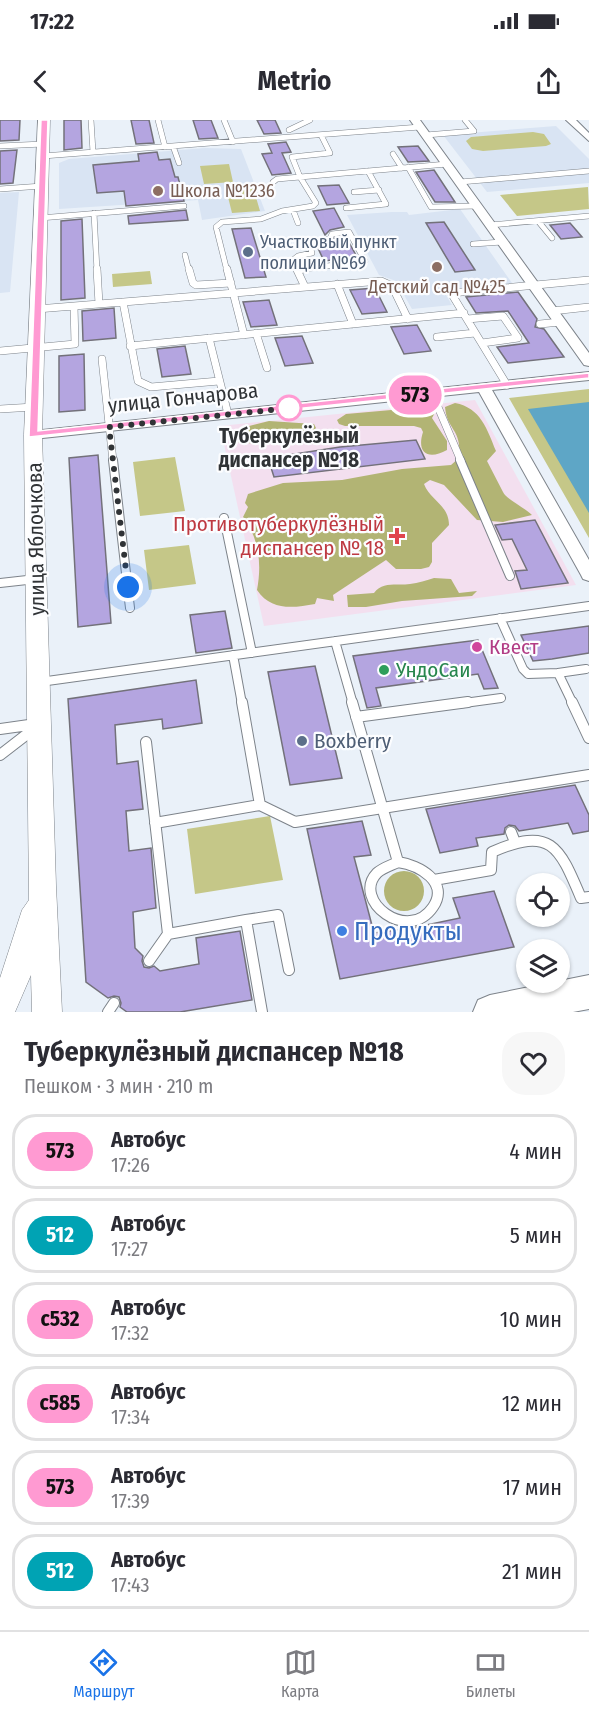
<!DOCTYPE html>
<html lang="ru">
<head>
<meta charset="utf-8">
<style>
  :root { --surface:#fff; --page:#f7f7f7; --text:#2b2b33; --muted:#7c7c81; --line:#e1e1e2; --accent:#1a73e8 }
  body { margin:0; font-family:"Fira Sans Condensed",sans-serif; background:var(--page); color:var(--text); height:100vh; display:flex; flex-direction:column; font-size:22px; white-space:nowrap }
  * { box-sizing:border-box; margin:0 }
  p { font-size:20px; color:var(--muted) }
  .icon { flex:none; width:33px; height:33px; fill:none; stroke:currentColor; stroke-width:2; stroke-linecap:round; stroke-linejoin:round }
  .map { position:relative; height:892px; overflow:hidden }
  .sheet { display:flex; flex-direction:column; background:var(--surface); flex:1 }
  .sheet>* { flex:none }
  .badge { padding:0 12px; border-radius:20px; font-size:21px; line-height:39px }
  .controls { position:absolute; left:516px; top:753px; display:grid; gap:12px }
  .controls a { display:grid; place-items:center; width:54px; height:54px; border-radius:50%; background:var(--surface); box-shadow:0 2px 4px #0004; font-size:30px }
  .you { position:absolute; width:30px; height:30px; margin:-15px; border:4px solid #fff; border-radius:50%; background:#1a73e8; box-shadow:0 0 0 9px #1a73e833 }
  .map>.badge { position:absolute; translate:-50% -50%; box-shadow:0 0 0 3px #fff }
  .round { display:grid; place-items:center; flex:none; width:63px; height:63px; border-radius:24px; background:var(--page) }
  .headline { display:flex; align-items:center; justify-content:space-between; height:102px; padding:0 24px }
  h1 { font-size:28px; font-weight:700; line-height:45px }
  ul { padding:0; list-style:none }
  li { display:flex; align-items:center; gap:18px; height:75px; margin:0 12px 9px; padding:0 12px; border:3px solid var(--line); border-radius:24px }
  li div { flex:1 }
  li b { display:block; font-size:22px }
  li em { font-style:normal }
  li .badge { min-width:66px; font-weight:700; text-align:center }
  .status { display:flex; justify-content:space-between; align-items:center; height:42px; padding:0 30px; background:var(--surface); direction:ltr }
  .status svg { height:16px; fill:currentColor }
  header { display:flex; justify-content:space-between; align-items:center; height:78px; padding:0 24px; background:var(--surface); font-size:27px; font-weight:700 }
  .dock { display:flex; justify-content:space-around; align-items:center; height:84px; border-top:2px solid var(--line); background:var(--surface); font-size:16px; color:var(--muted) }
  .dock a { display:grid; justify-items:center; gap:3px }
  .dock .active { color:var(--accent) }
  .map>svg:first-child { display:block }
  .built { fill:#d9e4f3 }
  .medical { fill:#f3dfef }
  .green { fill:#c5c788 }
  .forest { fill:#b2b474 }
  .water { fill:#5ea6c6 }
  .building { fill:#b4a5e0; stroke:#73717a; stroke-width:1.5 }
  .lines { fill:none; stroke-linecap:round; stroke-linejoin:round }
  .service-far3-casing { stroke:#7d838a; stroke-width:6 }
  .service-far2-casing { stroke:#7d838a; stroke-width:8 }
  .service-far1-casing { stroke:#7d838a; stroke-width:10 }
  .service-casing { stroke:#7d838a; stroke-width:12 }
  .minor-casing { stroke:#7d838a; stroke-width:2 }
  .tertiary-casing { stroke:#7d838a; stroke-width:1 }
  .secondary-casing { stroke:#7d838a; stroke-width:2 }
  .service-far3 { stroke:#fff; stroke-width:5 }
  .service-far2 { stroke:#fff; stroke-width:7 }
  .service-far1 { stroke:#fff; stroke-width:8 }
  .service { stroke:#fff; stroke-width:10 }
  .minor { fill:#fff; fill-rule:evenodd }
  .tertiary { fill:#fff; fill-rule:evenodd }
  .secondary { fill:#fff; fill-rule:evenodd }
  .line { fill:#ff9ad2; stroke:#fff; stroke-width:1.5 }
  .walk { stroke:#303336; stroke-width:6; stroke-dasharray:0 10.8 }
  .education-dot { fill:#8d6e63; stroke:#fcfdff; stroke-width:2 }
  .service-dot { fill:#5c6f8a; stroke:#fcfdff; stroke-width:2 }
  .stop-dot { fill:#fff; stroke:#ff9ad2; stroke-width:3 }
  .health-dot { fill:#e0444e; stroke:#fcfdff; stroke-width:2 }
  .hotel-dot { fill:#d1479c; stroke:#fcfdff; stroke-width:2 }
  .leisure-dot { fill:#2e9e5b; stroke:#fcfdff; stroke-width:2 }
  .shop-dot { fill:#3f7fe0; stroke:#fcfdff; stroke-width:2 }
  .labels { text-anchor:middle; dominant-baseline:central; stroke-width:4.5; stroke-linejoin:round; paint-order:stroke }
  .far-education-label { font-size:18px; fill:#785e54; stroke:#fcfdff; text-anchor:start }
  .far-service-label { font-size:18px; fill:#4e5e75; stroke:#fcfdff; text-anchor:start }
  .street-label { font-size:21px; fill:#303336; stroke:#fcfdff }
  .stop-label { font-size:21px; font-weight:bold; fill:#303336; stroke:#fcfdff }
  .health-label { font-size:21px; fill:#be3a42; stroke:#fcfdff; text-anchor:end }
  .hotel-label { font-size:21px; fill:#b23c85; stroke:#fcfdff; text-anchor:start }
  .leisure-label { font-size:21px; fill:#27864d; stroke:#fcfdff; text-anchor:start }
  .service-label { font-size:21px; fill:#4e5e75; stroke:#fcfdff; text-anchor:start }
  .near-shop-label { font-size:26px; fill:#366cbe; stroke:#fcfdff; text-anchor:start }
</style>
</head>
<body>
<div class="status"><b>17:22</b><svg viewBox="0 0 49 12"><path d="M0 12V9h3v3zM5 12V6h3v6zM10 12V3h3v9zM15 12V0h3v12zM26 1h20v11H26zM47 4h2v5h-2z"/></svg></div>
<header><svg class="icon" aria-label="back" viewBox="0 0 24 24"><path d="M15 5l-7 7 7 7"/></svg>Metrio<svg class="icon" aria-label="share" viewBox="0 0 24 24"><path d="M12 15V3M7 8l5-5 5 5M5 13v7h14v-7"/></svg></header>
<div class="map">
<svg width="589" height="892" viewBox="0 0 589 892">
  <rect width="100%" height="100%" fill="#eaf1f9"/>
  <path class="built" d="M556 6 589 39V63L487 72 443 15Z
    M205 28 241 29 265 91 202 100 198 80 59 89V43L69 39Z
    M19 72 10 172 0 173V73Z
    M460 89 512 163 443 170 452 185 412 189 396 161 379 155 347 95 392 92H407L409 95Z"/>
  <path class="medical" d="M475 280 576 465 264 506 220 306Z"/>
  <path class="green" d="M533 12 544 14 551 24 546 26 483 31 472 29 466 21 471 17Z
    M229 44 233 62 204 64 200 46Z
    M253 67 260 91 232 93 226 69Z
    M588 67 589 89 517 96 500 75Z
    M150 151 152 164 113 167 112 154Z
    M589 269V418L509 278Z
    M175 337 185 391 140 396 133 342Z
    M189 425 196 464 149 470 144 430Z
    M270 696 283 760 195 774 187 709Z"/>
  <path class="forest" d="M455 283C481 288 487 309 496 331L487 341 503 372C507 380 524 387 532 395L503 402 477 400 444 365 430 360 424 364C430 380 449 385 449 405L432 423V442L429 447 421 449H396L386 440 333 475 334 481 317 478 315 484C293 488 271 491 257 470 262 444 259 418 243 397L248 387 245 383 248 374 283 363 342 360 402 349 451 345 459 338C462 308 447 311 445 287Z
    M414 288 437 289 432 298 447 321V330C429 340 416 334 423 312L421 308 414 306H345L339 304 337 300 346 294Z
    M269 301 314 304 316 308C306 320 244 328 232 320L241 308Z
    M434 458 451 459 459 473 477 471 472 476 402 481 366 487H348L347 475 374 473C383 461 397 466 410 464 418 463 427 460 434 458Z
    M384 771a20 20 0 1 1 40 0a20 20 0 1 1-40 0Z"/>
  <path class="water" d="M589 282V393L528 289Z"/>
  <path class="building" d="M0 0H20L19 20 0 21Z
    M64 0H81L82 28 64 30Z
    M131 0H149L154 23 136 24Z
    M193 0H211L218 18 199 19Z
    M257 0H275L281 13 264 14Z
    M286 22 291 32 282 33 291 53 272 55 262 34 272 33 268 24Z
    M418 26 429 41 408 42 398 27Z
    M17 30 13 63 0 64V31Z
    M157 32 159 40 170 39 175 57H178L184 81 126 86 124 71 97 73 93 45 139 41 138 34Z
    M434 50 455 82H435L416 52Z
    M339 65 349 83 327 85 318 66Z
    M334 88 344 107 330 110 325 115 313 91Z
    M186 90 188 100 129 104 128 96Z
    M82 99 85 178 61 180V101Z
    M444 102 475 150 455 152 426 103Z
    M570 103 582 117 561 119 550 105Z
    M251 108 266 157 245 158 232 109Z
    M346 117 357 137 324 141 317 126 331 124 335 118Z
    M375 168 387 192 362 194 350 170Z
    M518 172 537 199 535 207 544 209 564 237 508 243 497 227 529 223 508 191 476 193 466 177Z
    M269 180 277 205 251 207 243 182Z
    M114 188 116 218 83 221 82 191Z
    M417 205 431 231 404 234 391 207Z
    M302 216 313 243 285 246 275 218Z
    M185 226 191 254 162 257 157 229Z
    M84 234 85 290 59 292V236Z
    M416 320 425 339 274 357 268 338 340 327Z
    M98 335 111 503 78 507 69 338Z
    M535 400 568 463 521 469 515 451 527 450 512 419 502 420 495 405Z
    M225 491 232 528 196 533 190 495Z
    M589 506V533L552 539 533 541 521 515Z
    M478 520 498 568 484 569 478 554 376 568 381 586 367 588 353 536Z
    M315 546 342 658 290 665 268 552Z
    M196 560 202 603 163 609 162 599 115 605 117 644 138 641 143 689 126 691 129 731 151 728 156 788 133 792 135 828 143 836 142 841 144 847 149 848 154 846 160 851 199 844 196 818 240 811 252 880 180 892H127L120 887 121 883 119 877 114 876 108 878 86 862 68 579Z
    M575 665 589 695V711L573 714 568 703 519 711 515 706 509 705 505 708 504 714 476 718 478 726 440 733 426 689Z
    M362 701 371 735 354 737 374 813 412 808 460 798 453 778 494 771 514 827 340 859 307 709Z"/>
  <g class="lines">
    <defs>
      <path id="service-far3" d="M91 0 93 32
        M158 0 165 27
        M224 0 233 22
        M289 10 310 0
        M426 15 474 11 465 0
        M0 26 43 24
        M173 26 179 43
        M393 34 402 48
        M43 36 420 7
        M408 47 431 87 476 86
        M273 62 277 59 300 57 292 37 330 33 321 15
        M460 62 589 51
        M0 69 42 66
        M354 72 379 70
        M346 88 386 84 368 51
        M293 90 298 103
        M94 93 97 151
        M40 98 184 86
        M538 101 552 118
        M490 105 589 96
        M349 112 365 141 297 150 293 140 298 136 312 133 309 123 330 119 332 114Z
        M473 124 502 122
        M185 135 189 151
        M227 151 216 107 222 102 261 99 282 91 313 86 316 83 300 57 447 44"/>
      <path id="service-far2" d="M97 149 99 184
        M189 149 193 163 196 165 231 163
        M227 149 244 215
        M297 150 305 167
        M297 150 305 149
        M337 164 353 204
        M123 182 138 261 151 267 219 261
        M37 189 381 161 392 166 408 199
        M552 191 589 187
        M467 199 503 196 518 218 482 223
        M540 204 560 202
        M256 213 267 248
        M437 217 475 213
        M209 218 228 294
        M130 226 464 193
        M0 231 75 224 74 186
        M102 239 113 341
        M507 265 451 173 589 160
        M432 273 461 341
        M0 289 34 287"/>
      <path id="service-far1" d="M113 340 130 488
        M460 340 510 456
        M224 398 252 533
        M0 463 36 459
        M500 498 523 549 528 554 558 553
        M335 521 353 584
        M233 535 242 584
        M40 562 589 486
        M457 584 501 578
        M573 584 558 553 586 549"/>
      <path id="service" d="M242 582 260 685 295 702 589 655
        M352 582 398 742
        M572 582 589 618
        M356 597 468 582
        M0 609 36 604
        M146 622 168 814 246 800 262 892
        M0 635 35 608
        M155 703 260 685
        M511 712 515 722
        M398 742C419 745 450 762 433 787 408 824 351 780 377 753 382 748 392 745 398 742Z
        M434 760 491 750 492 732C551 706 559 726 581 778L589 777
        M246 800 278 795 289 850
        M149 841 168 814
        M108 892 114 883"/>
      <path id="minor" d="M410 0H420L589 233V246L584 245Z
        M566 0H576L589 13V21Z
        M589 252V260L492 270 589 440V461L583 459 581 455 479 272 33 319 26 315 33 311Z"/>
      <path id="tertiary" d="M38 0H50L42 315 56 766 62 892H32L31 855 15 892H0V858L22 790 29 780 24 315Z"/>
      <path id="secondary" d="M589 855V889L573 892H473L478 880 490 875Z"/>
    </defs>
    <use href="#service-far3" class="service-far3-casing"/>
    <use href="#service-far2" class="service-far2-casing"/>
    <use href="#service-far1" class="service-far1-casing"/>
    <use href="#service" class="service-casing"/>
    <use href="#minor" class="minor-casing"/>
    <use href="#tertiary" class="tertiary-casing"/>
    <use href="#secondary" class="secondary-casing"/>
    <use href="#service-far3" class="service-far3"/>
    <use href="#service-far2" class="service-far2"/>
    <use href="#service-far1" class="service-far1"/>
    <use href="#service" class="service"/>
    <use href="#minor" class="minor"/>
    <use href="#tertiary" class="tertiary"/>
    <use href="#secondary" class="secondary"/>
  </g>
  <path class="line" d="M41 0H48L38 311 589 253V258L29 317Z"/>
  <g class="lines">
    <path class="walk" d="M128 467 109 307 291 288H289"/>
  </g>
  <g class="education-dot">
    <circle cx="158" cy="71" r="6"/>
    <circle cx="437" cy="147" r="6"/>
  </g>
  <g class="service-dot">
    <circle cx="248" cy="132" r="6"/>
    <circle cx="302" cy="621" r="6"/>
  </g>
  <circle class="stop-dot" cx="289" cy="288" r="12"/>
  <path class="health-dot" d="M394 407h6v6h6v6h-6v6h-6v-6h-6v-6h6z"/>
  <circle class="hotel-dot" cx="477" cy="527" r="6"/>
  <circle class="leisure-dot" cx="384" cy="550" r="6"/>
  <circle class="shop-dot" cx="342" cy="811" r="6"/>
  <g class="labels">
    <g class="far-education-label">
      <text x="170" y="71">Школа №1236</text>
      <text x="437" y="167" text-anchor="middle">Детский сад №425</text>
    </g>
    <g class="far-service-label">
      <text x="260" y="122">Участковый пункт<tspan x="260" dy="21">полиции №69</tspan></text>
    </g>
    <g class="street-label">
      <text transform="translate(183 278) rotate(-6)">улица Гончарова</text>
      <text transform="translate(36 419) rotate(-91)">улица Яблочкова</text>
    </g>
    <g class="stop-label">
      <text x="289" y="316">Туберкулёзный<tspan x="289" dy="24">диспансер №18</tspan></text>
    </g>
    <g class="health-label">
      <text x="384" y="404">Противотуберкулёзный<tspan x="384" dy="24">диспансер № 18</tspan></text>
    </g>
    <g class="hotel-label">
      <text x="489" y="527">Квест</text>
    </g>
    <g class="leisure-label">
      <text x="396" y="550">УндоСаи</text>
    </g>
    <g class="service-label">
      <text x="314" y="621">Boxberry</text>
    </g>
    <g class="near-shop-label">
      <text x="354" y="811">Продукты</text>
    </g>
  </g>
</svg>
<div class="controls">
<a><svg class="icon" aria-label="locate" viewBox="0 0 24 24"><circle cx="12" cy="12" r="6"/><path d="M12 2v4M12 18v4M2 12h4M18 12h4"/></svg></a>
<a><svg class="icon" aria-label="layers" viewBox="0 0 24 24"><path d="M12 4l9 5-9 5-9-5zM3 14l9 5 9-5"/></svg></a>
</div>
<div class="you" style="left:128px;top:467px"></div>
<b class="badge" style="left:415px;top:275px;background:#ff9ad2;color:#111">573</b>
</div>
<section class="sheet">
<div class="headline"><div><h1>Туберкулёзный диспансер №18</h1><p>Пешком · 3 мин · 210 m</p></div><a class="round"><svg class="icon" aria-label="heart" viewBox="0 0 24 24"><path d="M12 20l-8-8c-3-5 5-10 8-4 3-6 11-1 8 4z"/></svg></a></div>
<ul>
<li><span class="badge" style="background:#ff9ad2;color:#111">573</span><div><b>Автобус</b><p>17:26</p></div><em>4 мин</em></li>
<li><span class="badge" style="background:#00a3b4;color:#fff">512</span><div><b>Автобус</b><p>17:27</p></div><em>5 мин</em></li>
<li><span class="badge" style="background:#ff9ad2;color:#111">с532</span><div><b>Автобус</b><p>17:32</p></div><em>10 мин</em></li>
<li><span class="badge" style="background:#ff9ad2;color:#111">с585</span><div><b>Автобус</b><p>17:34</p></div><em>12 мин</em></li>
<li><span class="badge" style="background:#ff9ad2;color:#111">573</span><div><b>Автобус</b><p>17:39</p></div><em>17 мин</em></li>
<li><span class="badge" style="background:#00a3b4;color:#fff">512</span><div><b>Автобус</b><p>17:43</p></div><em>21 мин</em></li>
</ul>
</section>
<nav class="dock">
<a class="active"><svg class="icon" aria-label="directions" viewBox="0 0 24 24"><path d="M12 3l9 9-9 9-9-9zM9 14v-3h6M13 9l2 2-2 2"/></svg>Маршрут</a>
<a><svg class="icon" aria-label="map" viewBox="0 0 24 24"><path d="M3 6l6-2 6 2 6-2v14l-6 2-6-2-6 2zM9 4v14M15 6v14"/></svg>Карта</a>
<a><svg class="icon" aria-label="tickets" viewBox="0 0 24 24"><path d="M3 7h18v10H3zM15 7v10"/></svg>Билеты</a>
</nav>
</body>
</html>
